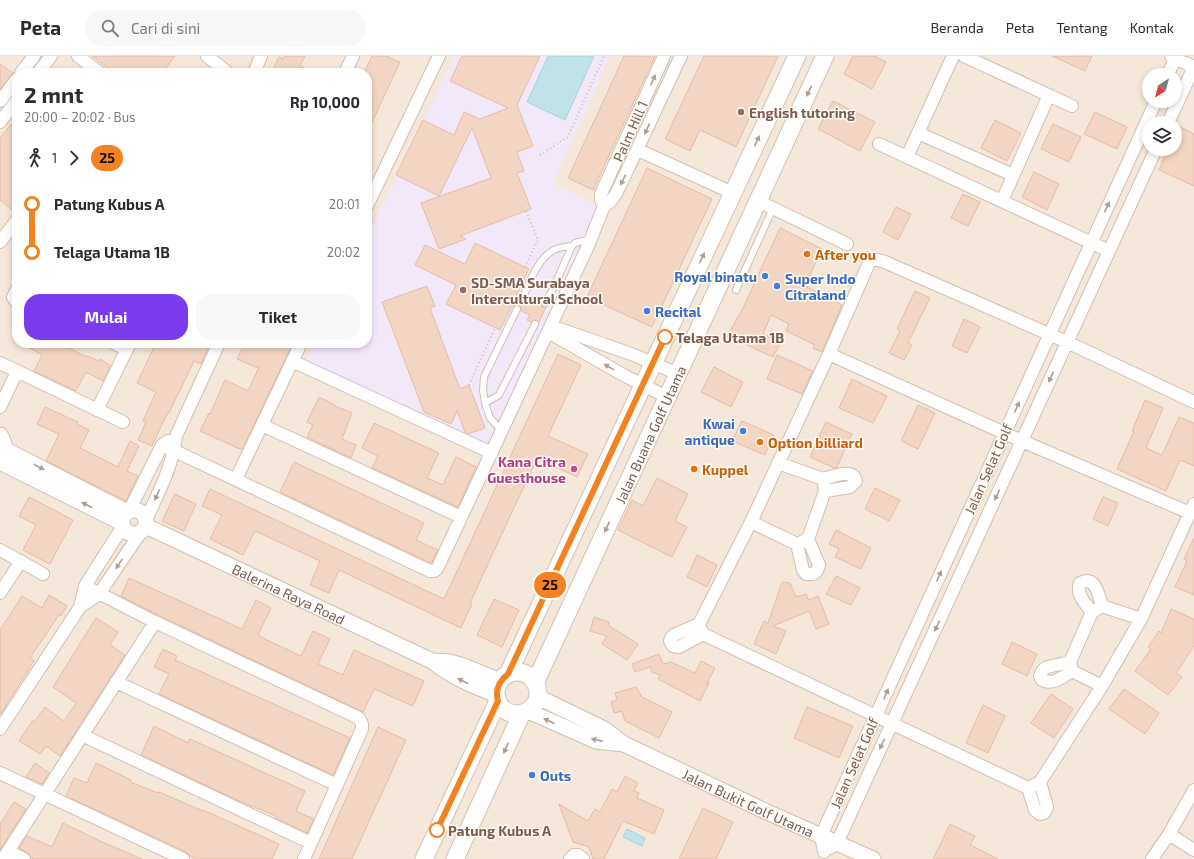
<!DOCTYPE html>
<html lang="id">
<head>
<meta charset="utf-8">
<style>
  :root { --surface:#fff; --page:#f7f7f7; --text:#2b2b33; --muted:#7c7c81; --line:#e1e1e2; --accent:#7c3aed }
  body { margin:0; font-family:"Exo 2",sans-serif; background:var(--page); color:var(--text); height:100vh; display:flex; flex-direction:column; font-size:15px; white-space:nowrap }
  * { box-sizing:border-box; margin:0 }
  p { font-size:13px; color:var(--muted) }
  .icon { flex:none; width:22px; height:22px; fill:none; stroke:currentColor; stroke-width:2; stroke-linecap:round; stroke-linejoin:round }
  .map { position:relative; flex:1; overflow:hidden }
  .sheet { position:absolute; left:12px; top:12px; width:360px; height:280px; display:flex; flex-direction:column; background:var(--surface); border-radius:16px; box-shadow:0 2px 6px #0003 }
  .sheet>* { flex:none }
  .badge { padding:0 8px; border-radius:13px; font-size:14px; line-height:26px }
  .needle { width:26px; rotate:216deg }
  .buttons { position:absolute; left:1142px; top:12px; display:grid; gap:8px }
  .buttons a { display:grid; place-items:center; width:40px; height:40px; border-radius:50%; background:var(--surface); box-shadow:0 2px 6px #0003; font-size:20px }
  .map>.badge { position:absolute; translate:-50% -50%; box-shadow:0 0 0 2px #fff }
  .legs { display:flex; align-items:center; gap:6px; height:44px; padding:0 12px; font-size:13px }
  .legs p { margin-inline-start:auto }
  .overview { display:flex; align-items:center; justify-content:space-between; height:68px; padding:0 12px }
  h1 { font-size:22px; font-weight:700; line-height:30px }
  .cta { display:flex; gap:8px; margin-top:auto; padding:8px 12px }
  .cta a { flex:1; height:46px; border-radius:16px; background:var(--accent); color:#fff; font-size:16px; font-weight:700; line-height:46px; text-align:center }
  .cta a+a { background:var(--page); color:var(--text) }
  ul { padding:0 12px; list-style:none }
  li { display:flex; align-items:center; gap:14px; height:48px; font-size:15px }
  li i { display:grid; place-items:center; width:6px; height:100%; margin:0 5px; background:currentColor }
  li i::after { content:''; width:10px; height:10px; margin:-5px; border:3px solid; border-radius:50%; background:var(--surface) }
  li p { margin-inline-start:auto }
  li:first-child i { background:linear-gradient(#0000 50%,currentColor 0) }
  li:last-child i { background:linear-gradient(currentColor 50%,#0000 0) }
  header { display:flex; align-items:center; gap:24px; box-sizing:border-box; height:56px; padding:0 20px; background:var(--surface); border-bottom:1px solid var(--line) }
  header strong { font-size:19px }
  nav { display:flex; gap:22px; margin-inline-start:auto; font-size:14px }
  .search { width:280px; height:36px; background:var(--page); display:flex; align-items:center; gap:10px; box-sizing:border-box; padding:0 14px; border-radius:16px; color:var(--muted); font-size:15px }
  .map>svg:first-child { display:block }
  .residential { fill:#f5e8da; fill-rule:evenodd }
  .education { fill:#f3e8fa }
  .water { fill:#bfe3e8; stroke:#a5d3da }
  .building { fill:#f3d5c3; stroke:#e6bba3 }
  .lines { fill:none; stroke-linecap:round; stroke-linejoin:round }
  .service-casing { stroke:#d1beb0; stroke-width:8 }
  .minor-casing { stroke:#d1beb0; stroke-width:14 }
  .tertiary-casing { stroke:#d1beb0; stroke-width:17 }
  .secondary-casing { stroke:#d6c0b0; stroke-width:19 }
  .path { stroke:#d9b8a5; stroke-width:2; stroke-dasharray:1 3; stroke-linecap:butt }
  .service { stroke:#fff; stroke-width:6 }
  .minor { stroke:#fff; stroke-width:12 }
  .tertiary { stroke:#fff; stroke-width:15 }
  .secondary { stroke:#fff; stroke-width:17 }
  .oneway { fill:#af9d94 }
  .line-1-casing { stroke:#fff; stroke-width:9 }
  .line-1 { stroke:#f58220; stroke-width:6 }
  .education-dot { fill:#8d6e63; stroke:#fffaf3; stroke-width:1.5 }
  .food-dot { fill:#e8710a; stroke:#fffaf3; stroke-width:1.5 }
  .shop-dot { fill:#3f7fe0; stroke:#fffaf3; stroke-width:1.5 }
  .stop-1-dot { fill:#fff; stroke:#f58220; stroke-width:2 }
  .hotel-dot { fill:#d1479c; stroke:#fffaf3; stroke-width:1.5 }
  .labels { text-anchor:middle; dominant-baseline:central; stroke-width:3; stroke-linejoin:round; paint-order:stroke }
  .education-label { font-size:14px; font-weight:bold; fill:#785e54; stroke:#fffaf3; text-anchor:start }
  .street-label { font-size:14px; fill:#7a5c4d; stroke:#fffaf3 }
  .food-label { font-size:14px; font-weight:bold; fill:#c56008; stroke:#fffaf3; text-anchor:start }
  .shop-label { font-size:14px; font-weight:bold; fill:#366cbe; stroke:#fffaf3; text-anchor:start }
  .stop-label { font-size:14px; font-weight:bold; fill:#7a5c4d; stroke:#fffaf3; text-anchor:start }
  .hotel-label { font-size:14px; font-weight:bold; fill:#b23c85; stroke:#fffaf3; text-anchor:end }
</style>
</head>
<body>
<header>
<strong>Peta</strong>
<div class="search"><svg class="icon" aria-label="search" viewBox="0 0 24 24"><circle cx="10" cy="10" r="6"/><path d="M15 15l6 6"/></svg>Cari di sini</div>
<nav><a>Beranda</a><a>Peta</a><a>Tentang</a><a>Kontak</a></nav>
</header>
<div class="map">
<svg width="1194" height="803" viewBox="0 0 1194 803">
  <rect width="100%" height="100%" fill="#fdf6ec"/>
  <path class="residential" d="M0 0H1194V803H0ZM17 17H367V287H17ZM1149 19H1175V45H1149ZM1149 67H1175V93H1149Z"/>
  <path class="education" d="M455 0H610L553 128 598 149 485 397 302 314 315 287H367V181Z"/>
  <path class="water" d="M548 0H594L565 64 527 46Z
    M627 773 645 782 642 790 623 781Z"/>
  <path class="building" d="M92 0H175L162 17H115Z
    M285 0H305L300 10 315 17H271L279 1 283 3Z
    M372 0H386L400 6 367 77V17H364Z
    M462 0H540L517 49 533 90 517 96 524 115 517 117 531 153 460 180 466 183 439 193 421 147 491 122 472 72 439 140 396 119 423 64 454 79 464 56 480 63 508 52 450 25Z
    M624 0H655L593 134 568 122Z
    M704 0H778L736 91 700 74 690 95 665 83Z
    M853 0H874L886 6 872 33 844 18Z
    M1052 0H1092L1085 15Z
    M0 8 13 17 0 33Z
    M833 45 875 66 860 95 818 73Z
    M1095 56 1127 71 1117 93 1084 78Z
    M995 64 1021 77 1007 105 981 92Z
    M11 68 17 73 16 157 0 144V82Z
    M1053 68 1081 81 1069 106 1041 93Z
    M1178 70 1194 78V130L1159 114 1168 93H1175V76Z
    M647 112 712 143 652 271 587 241Z
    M1034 116 1059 128 1047 154 1022 141Z
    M963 138 980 146 968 170 951 162Z
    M896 151 911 158 898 184 883 176Z
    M780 172 822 193 805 230 842 249 822 296 813 292 815 289 786 275 789 268 771 259 763 278 781 286 773 301 727 280 742 254Z
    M475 187 529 213 516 240 518 241V245L521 247H524L526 245 535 249 537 243 541 245 542 251H546L539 266 535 264 531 266 527 264 530 259 521 255 520 250 516 249 513 251 512 250 500 274 446 248 456 229 415 209 425 189 465 208Z
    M427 230 435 250 430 252 460 333 469 329 485 372 468 378 465 376 457 355 451 368 424 356 382 246Z
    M915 235 930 242 908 287 912 289 904 304 889 297 900 275 897 273Z
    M964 263 980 271 967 297 952 290Z
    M21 287H58L87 301V300L99 305 100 303 111 310 103 325 86 316 76 335 34 315 42 299Z
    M156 287H210L201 308 194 305 169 357 168 356 152 390 138 384 146 366 143 365 156 336 137 327Z
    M245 287H293L242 394 200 375 209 357 210 358 225 324 248 335 259 311H255L237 303Z
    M558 298 581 309 548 380 588 398 577 421 537 402 470 547 472 548 461 572 339 514 329 537 310 529 320 505 255 475 243 499 210 483 222 459 202 450 210 433 444 543Z
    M777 299 813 315 802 338 767 323Z
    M714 311 743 326 731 351 701 336Z
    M852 323 887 340 873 367 839 352Z
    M319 341 335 349V350L352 357 342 383 356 389 351 402 307 381 313 369 307 366Z
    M1145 344 1163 352 1146 392 1162 399 1179 361 1194 367V410L1180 404 1166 435 1117 413 1134 375H1132Z
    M918 349 935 357 918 393 901 385Z
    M45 351 78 366 77 368 89 374 80 392 118 411 130 385 139 390 127 415 138 420 126 445 46 405 59 378 37 368Z
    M742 365 774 379 765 399 732 385Z
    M826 366 852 378 837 411 834 412 810 401Z
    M374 367 439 397 427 422 443 429 456 401 476 411 458 451 372 412 378 400 362 392Z
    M294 406 424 467 416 484 438 494 431 507 280 436Z
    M657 422 688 438 675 465 687 471 672 501 618 474 632 444 643 450Z
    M875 432 900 444 889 465 865 453Z
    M175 438 196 448 184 475 162 465Z
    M29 441 73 464 50 508 23 494 36 469 19 460Z
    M1103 441 1118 447 1108 470 1093 463Z
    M836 474 871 492 861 513 835 501 839 493 829 488Z
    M1194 482V539L1175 531 1187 505 1184 503Z
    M697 499 717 509 707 531 687 521Z
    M836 520 860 532 851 549 826 538Z
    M129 522 242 573 256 544 271 552 258 579 265 583 301 600 313 575 330 583 318 608 343 619 354 594 424 625 413 650 374 633 363 656 158 559 121 540Z
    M782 526 790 527 796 541 806 538 809 544 818 540 829 568 816 573 809 555 773 570 786 575 776 598 754 588 764 565 768 567Z
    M49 539 67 550 61 560 59 559 30 602 34 605 0 659V574L22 540 42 552Z
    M494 543 519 554 502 591 477 579Z
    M1171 553 1194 563V590L1176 617 1182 621 1168 639 1135 615 1151 593 1148 591 1159 575 1161 577Z
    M594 561 609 566 608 569 638 588 627 604 602 588 607 580 590 575Z
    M96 562 118 576 110 589 125 599 60 700 46 690 40 698 19 685 32 665 34 666 45 651 64 665 76 647 53 631Z
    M1012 586 1037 598 1027 620 1002 608Z
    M163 593 177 600 175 604 350 682 333 719 159 638 169 618 154 611Z
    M659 598 663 608 671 606 695 617 701 605 715 612 707 627H709L700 645 658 623 660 619 652 616 650 611 635 616 632 608Z
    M636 631 642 641 672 656 659 682 625 665 622 655 614 657 611 646 617 644 615 637Z
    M1124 633 1159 657 1145 678 1109 653Z
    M1051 638 1073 653 1054 682 1031 667Z
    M983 649 1005 660 988 697 966 687Z
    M807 651 853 670 839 702 794 682Z
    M154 670 188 687 190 683 305 735 296 755 314 763 307 777 275 762 276 760 235 743 141 699Z
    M378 671 406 684 352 803H319Z
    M35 707 49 717 42 728 26 721Z
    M96 707 131 724 130 726 158 737 159 736 203 755V754L279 788 272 803H196L190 800 186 796 66 740 74 722 87 727Z
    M625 720 638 727 634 735 639 737 637 742 664 754 654 778 623 765 604 803H593L589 791 573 786 559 748 588 765 595 753 600 756 612 733 617 736Z
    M14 746 26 753 0 794V768Z
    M703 752 733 766 716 803H679Z
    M63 767 100 785 142 803H33L28 797 19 792 27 780 52 791Z
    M950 768 975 780 970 789 998 803H933Z"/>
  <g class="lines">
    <defs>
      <path id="service" d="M736 234 773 152
        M522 243C530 226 537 203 554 194 559 191 566 191 572 190
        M545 247 552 235 572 190 575 187 591 183
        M485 347 483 334 484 321 517 253
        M502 375 490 362 485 347 499 339 535 268"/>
      <path id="minor" d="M78 0 100 17
        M207 0 228 17
        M964 0 1072 50
        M1171 0 1194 11
        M21 17 34 0
        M38 17 51 0
        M254 17 261 0
        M345 17 353 0
        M1168 19 1175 2 1179 0
        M0 45 17 23
        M0 66 17 44
        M1168 67 1194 11
        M918 77 1013 119
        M879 88 1109 195
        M638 94 733 137
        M907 101 953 0
        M758 145 847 188
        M1002 145 1049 39
        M367 150 439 0
        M604 150 601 144V138L664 0
        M0 186 17 164
        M17 233 13 241 17 247
        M551 270 634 299 678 318
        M548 276 627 321 667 341
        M114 287 127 294
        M829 298 1022 385 1190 457
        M292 305 492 397
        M0 307 123 366
        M0 351 17 316
        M97 354 130 287
        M262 369 461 461
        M162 389 430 515H434L437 513 588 190 604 150 610 146 616 138 681 0
        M236 423 301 287
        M823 423C832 421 853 411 856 425L850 431 825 435
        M129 455 162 389 168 385
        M146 464C158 437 173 410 176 380L219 287
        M751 466 797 488 808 483 825 435 823 423 778 407
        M797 488 803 514 806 518H813L817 515 819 509 808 483
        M0 494 43 518
        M85 530 155 566 359 662 362 668V673L304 803
        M0 537 21 505
        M80 551 99 538 141 476
        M1092 556C1086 548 1075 538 1080 527 1096 519 1098 538 1102 550
        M700 571 703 578 1028 732 1040 726 1102 630 1141 563 1194 448
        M703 578 679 591 673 590 670 585 671 582 674 579 699 568 751 466 829 298 869 207C874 202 878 204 885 206L1067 286 1194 346
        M1070 606 1047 611 1043 614 1040 620 1042 624C1052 630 1064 620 1072 615
        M116 626 337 729
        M1102 630 1072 615 1070 606 1092 556 1102 550 1141 563
        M0 673 80 551 85 530 123 470
        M82 679 311 787
        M0 717 183 803
        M1028 732 1035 754 1040 758 1044 757 1047 751 1040 726
        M1169 778 1194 794
        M830 792 837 787 1156 93
        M8 795 24 803
        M824 796 821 780 1156 45
        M3 803 155 566
        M570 803 574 799H578L583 803
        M1152 803 1169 778 1194 734"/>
      <g id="tertiary">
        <path d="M0 379C5 387 6 394 1 402"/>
        <path d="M4 393 127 456"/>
        <path d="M0 406 122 467"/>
        <circle cx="134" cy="466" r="12"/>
        <path id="s1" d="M146 470 432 605C454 622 471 629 497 639"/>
        <path d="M432 605 449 606 461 609 500 625"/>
        <path id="s2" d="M538 641 604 673 624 688 765 755 873 803"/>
        <path d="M528 655 596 685 624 688"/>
      </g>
      <g id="secondary">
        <circle cx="517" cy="637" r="21"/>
        <path d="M508 618 797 0"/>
        <path id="s3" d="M535 627 825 0"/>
        <path d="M424 803 498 645"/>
        <path d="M455 803 522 657"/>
      </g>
    </defs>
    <use href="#service" class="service-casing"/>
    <use href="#minor" class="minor-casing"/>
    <use href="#tertiary" class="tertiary-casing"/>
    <use href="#secondary" class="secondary-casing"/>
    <path class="path" d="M540 99 568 81 604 0
      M525 211 538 184 526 155
      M469 329 495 272"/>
    <use href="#service" class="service"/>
    <use href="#minor" class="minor"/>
    <use href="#tertiary" class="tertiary"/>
    <use href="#secondary" class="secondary"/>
  </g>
  <defs><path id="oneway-solid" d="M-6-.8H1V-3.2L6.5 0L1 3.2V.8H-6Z"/></defs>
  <g class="oneway">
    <use href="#oneway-solid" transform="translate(653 24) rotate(-66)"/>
    <use href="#oneway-solid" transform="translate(809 35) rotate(115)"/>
    <use href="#oneway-solid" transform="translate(647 73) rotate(115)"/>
    <use href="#oneway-solid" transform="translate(757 85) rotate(-65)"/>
    <use href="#oneway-solid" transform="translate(623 124) rotate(116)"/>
    <use href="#oneway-solid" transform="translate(1107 151) rotate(-65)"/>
    <use href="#oneway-solid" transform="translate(702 202) rotate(-65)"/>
    <use href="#oneway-solid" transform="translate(609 311) rotate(-151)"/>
    <use href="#oneway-solid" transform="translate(1051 321) rotate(115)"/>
    <use href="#oneway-solid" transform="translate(1017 351) rotate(-66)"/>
    <use href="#oneway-solid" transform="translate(39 411) rotate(27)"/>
    <use href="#oneway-solid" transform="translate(157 439) rotate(114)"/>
    <use href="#oneway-solid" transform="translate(997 439) rotate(115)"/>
    <use href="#oneway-solid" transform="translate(87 449) rotate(-153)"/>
    <use href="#oneway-solid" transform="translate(607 471) rotate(115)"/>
    <use href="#oneway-solid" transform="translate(119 508) rotate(124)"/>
    <use href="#oneway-solid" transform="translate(939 520) rotate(-66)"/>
    <use href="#oneway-solid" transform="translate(937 570) rotate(115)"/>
    <use href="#oneway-solid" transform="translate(463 625) rotate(-153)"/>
    <use href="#oneway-solid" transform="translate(886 638) rotate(-66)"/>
    <use href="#oneway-solid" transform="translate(549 665) rotate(-155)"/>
    <use href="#oneway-solid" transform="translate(597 684) rotate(-167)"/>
    <use href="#oneway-solid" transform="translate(882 688) rotate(115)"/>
    <use href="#oneway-solid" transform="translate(506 692) rotate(115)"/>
  </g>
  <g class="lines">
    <defs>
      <path id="line-1" d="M437 774 498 645C495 634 499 625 508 618L665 281"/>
    </defs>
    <use href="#line-1" class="line-1-casing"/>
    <use href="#line-1" class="line-1"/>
  </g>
  <g class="education-dot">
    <circle cx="741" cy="56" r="4"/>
    <circle cx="463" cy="234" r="4"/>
  </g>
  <g class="food-dot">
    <circle cx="807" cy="198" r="4"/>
    <circle cx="760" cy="386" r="4"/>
    <circle cx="694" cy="413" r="4"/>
  </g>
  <g class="shop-dot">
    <circle cx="765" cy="220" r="4"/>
    <circle cx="777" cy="230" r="4"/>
    <circle cx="647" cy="255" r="4"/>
    <circle cx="743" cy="375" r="4"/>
    <circle cx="532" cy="719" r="4"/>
  </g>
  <g class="stop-1-dot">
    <circle cx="665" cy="281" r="7"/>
    <circle cx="437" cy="774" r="7"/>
  </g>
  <circle class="hotel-dot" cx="574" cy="413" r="4"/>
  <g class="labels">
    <g class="education-label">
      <text x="749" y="56">English tutoring</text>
      <text x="471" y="226">SD-SMA Surabaya<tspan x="471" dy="16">Intercultural School</tspan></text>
    </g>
    <g class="street-label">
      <text transform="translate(630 75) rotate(-66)">Palm Hill 1</text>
      <text stroke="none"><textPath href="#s3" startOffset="274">Jalan Buana Golf Utama</textPath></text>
      <text transform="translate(988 413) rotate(-66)">Jalan Selat Golf</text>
      <text stroke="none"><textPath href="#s1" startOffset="158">Balerina Raya Road</textPath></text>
      <text transform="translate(854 707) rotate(-66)">Jalan Selat Golf</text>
      <text stroke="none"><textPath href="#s2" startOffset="236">Jalan Bukit Golf Utama</textPath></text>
    </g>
    <g class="food-label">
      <text x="815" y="198">After you</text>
      <text x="768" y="386">Option billiard</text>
      <text x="702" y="413">Kuppel</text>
    </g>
    <g class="shop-label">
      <text x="757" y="220" text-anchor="end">Royal binatu</text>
      <text x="785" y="222">Super Indo<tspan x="785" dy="16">Citraland</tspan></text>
      <text x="655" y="255">Recital</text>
      <text x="735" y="367" text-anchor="end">Kwai<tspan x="735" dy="16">antique</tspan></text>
      <text x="540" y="719">Outs</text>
    </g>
    <g class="stop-label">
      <text x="676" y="281">Telaga Utama 1B</text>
      <text x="448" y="774">Patung Kubus A</text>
    </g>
    <g class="hotel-label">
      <text x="566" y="405">Kana Citra<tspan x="566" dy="16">Guesthouse</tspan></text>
    </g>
  </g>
</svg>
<div class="buttons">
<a><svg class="needle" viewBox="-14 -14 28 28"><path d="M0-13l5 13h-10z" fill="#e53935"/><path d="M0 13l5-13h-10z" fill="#7c7c81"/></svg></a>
<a><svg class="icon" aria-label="layers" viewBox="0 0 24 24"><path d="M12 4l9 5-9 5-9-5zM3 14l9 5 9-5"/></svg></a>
</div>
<b class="badge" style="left:550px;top:529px;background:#f58220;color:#111">25</b>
<section class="sheet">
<div class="overview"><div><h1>2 mnt</h1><p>20:00 – 20:02 · Bus</p></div><b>Rp 10,000</b></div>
<div class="legs"><svg class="icon" aria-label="walk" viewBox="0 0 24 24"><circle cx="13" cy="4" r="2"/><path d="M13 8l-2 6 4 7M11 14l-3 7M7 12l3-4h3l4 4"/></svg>1<svg class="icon" aria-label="forward" viewBox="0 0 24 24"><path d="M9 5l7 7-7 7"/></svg><b class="badge" style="background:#f58220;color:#111">25</b></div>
<ul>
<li><i style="color:#f58220"></i><b>Patung Kubus A</b><p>20:01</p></li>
<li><i style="color:#f58220"></i><b>Telaga Utama 1B</b><p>20:02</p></li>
</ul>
<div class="cta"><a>Mulai</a><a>Tiket</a></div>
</section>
</div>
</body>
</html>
